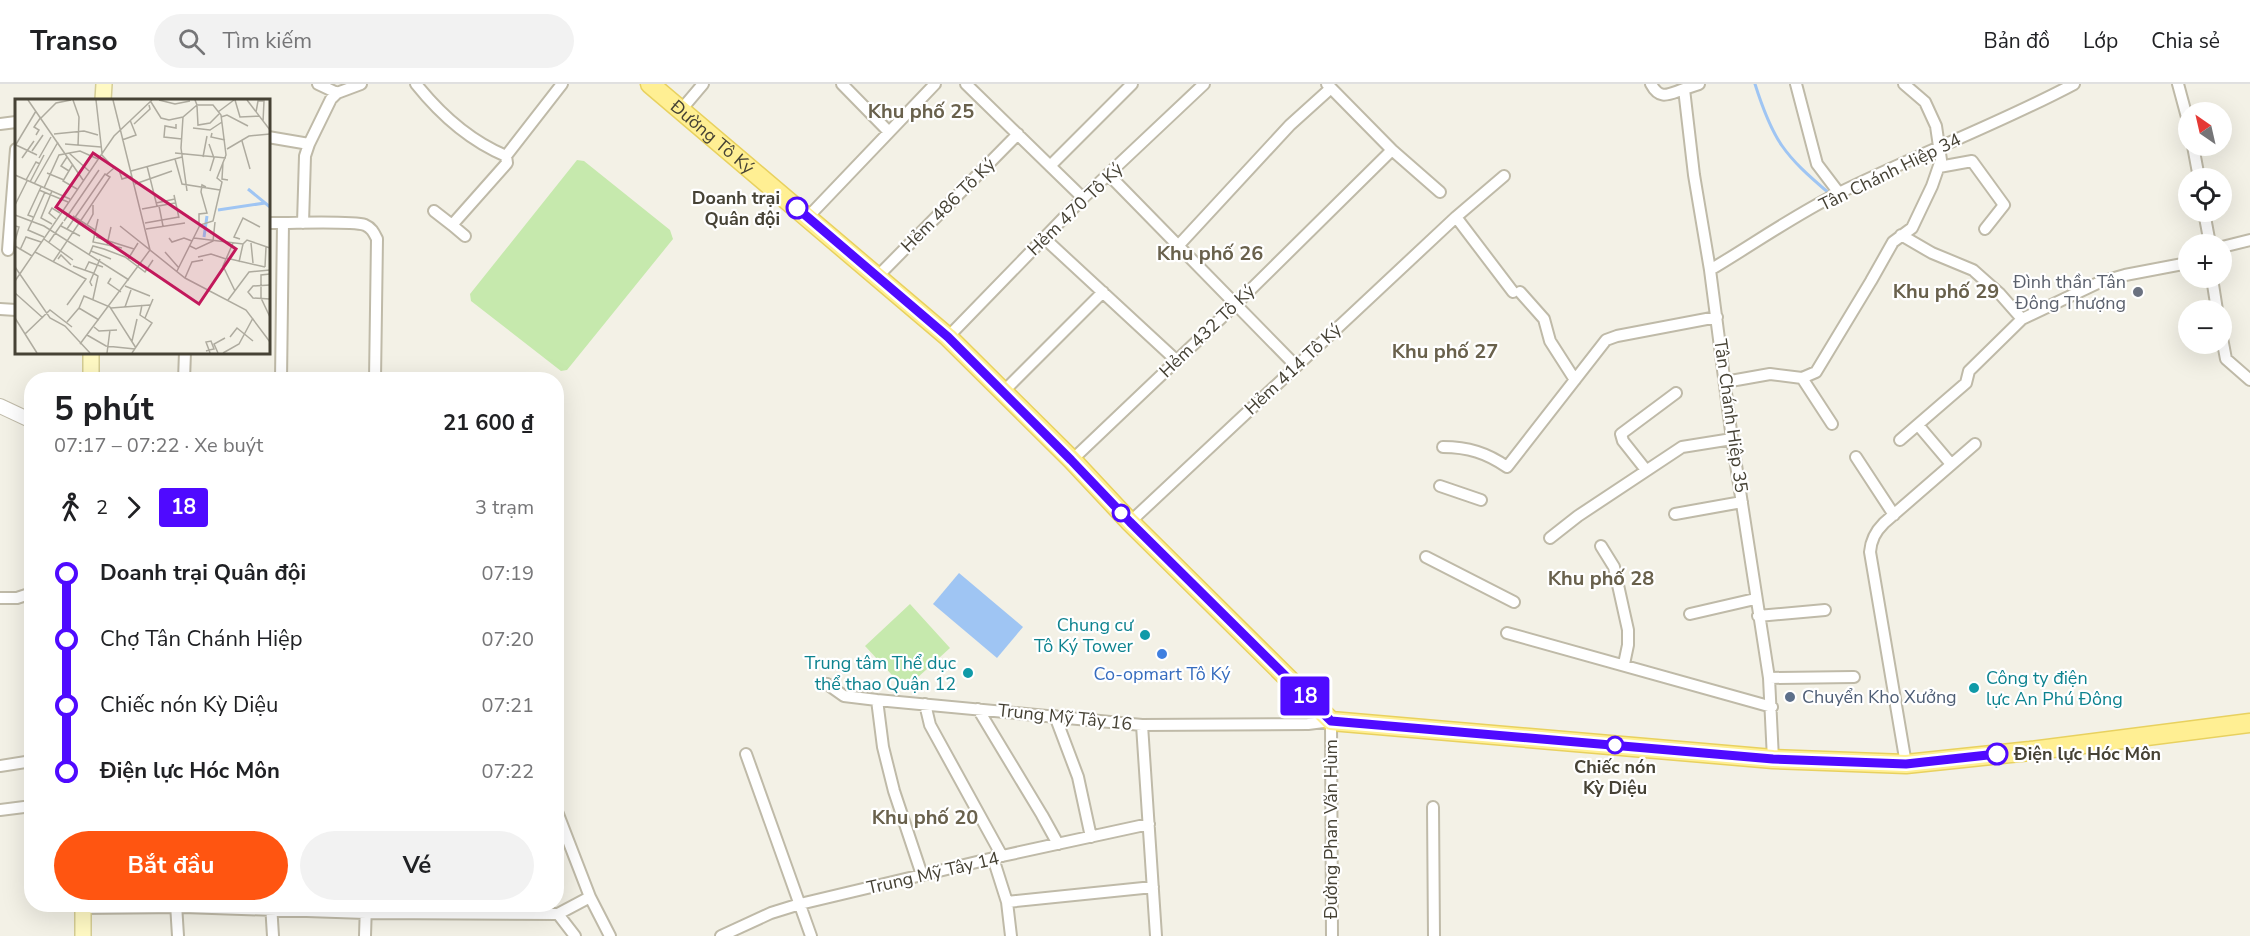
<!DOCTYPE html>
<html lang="vi">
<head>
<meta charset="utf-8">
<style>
  :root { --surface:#fff; --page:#f2f2f2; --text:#202124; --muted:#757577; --line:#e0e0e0; --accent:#f51 }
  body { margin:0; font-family:"Nunito Sans",sans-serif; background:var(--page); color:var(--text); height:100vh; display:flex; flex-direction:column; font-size:22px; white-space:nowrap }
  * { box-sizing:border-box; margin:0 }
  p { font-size:20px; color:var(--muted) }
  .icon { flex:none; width:33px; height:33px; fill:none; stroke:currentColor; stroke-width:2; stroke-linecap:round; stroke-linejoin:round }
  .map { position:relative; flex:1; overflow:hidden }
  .side { position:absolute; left:24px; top:288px; width:540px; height:540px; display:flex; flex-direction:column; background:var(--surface); border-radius:24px; box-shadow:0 6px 24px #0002 }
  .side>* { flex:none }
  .badge { padding:0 12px; border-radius:4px; font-size:21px; line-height:39px }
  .needle { width:39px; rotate:326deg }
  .buttons { position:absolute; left:2178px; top:18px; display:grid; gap:12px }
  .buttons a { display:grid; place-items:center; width:54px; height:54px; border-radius:50%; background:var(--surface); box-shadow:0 6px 24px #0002; font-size:30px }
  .map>.badge { position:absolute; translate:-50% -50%; box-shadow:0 0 0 3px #fff }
  .legs { display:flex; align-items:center; gap:9px; height:66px; padding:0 30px; font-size:20px }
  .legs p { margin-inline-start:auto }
  .head { display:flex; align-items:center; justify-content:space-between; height:102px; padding:0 30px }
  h1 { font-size:33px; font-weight:700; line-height:45px }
  .cta { display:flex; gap:12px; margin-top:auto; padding:12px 30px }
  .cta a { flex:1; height:69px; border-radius:36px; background:var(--accent); color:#fff; font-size:24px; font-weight:700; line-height:69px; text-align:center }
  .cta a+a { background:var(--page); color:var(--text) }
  ul { padding:0 30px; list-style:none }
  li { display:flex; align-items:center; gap:21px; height:66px; font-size:22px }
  li i { display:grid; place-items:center; width:9px; height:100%; margin:0 8px; background:currentColor }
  li i::after { content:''; width:15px; height:15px; margin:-8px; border:4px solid; border-radius:50%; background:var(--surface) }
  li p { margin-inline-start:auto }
  li:first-child i { background:linear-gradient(#0000 50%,currentColor 0) }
  li:last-child i { background:linear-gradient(currentColor 50%,#0000 0) }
  header { display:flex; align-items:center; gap:36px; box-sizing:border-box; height:84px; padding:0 30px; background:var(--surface); border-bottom:2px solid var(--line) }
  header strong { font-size:28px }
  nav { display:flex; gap:33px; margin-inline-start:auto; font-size:21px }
  .search { width:420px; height:54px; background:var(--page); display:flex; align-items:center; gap:15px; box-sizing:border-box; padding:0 21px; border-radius:33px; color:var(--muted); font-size:22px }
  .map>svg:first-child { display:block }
  .green { fill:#c6e9ad }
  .water { fill:#9fc5f3 }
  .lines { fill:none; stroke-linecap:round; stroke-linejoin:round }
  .stream { stroke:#9fc5f3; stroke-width:3 }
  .minor-casing { stroke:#bfbaa8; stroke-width:14 }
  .tertiary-casing { stroke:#bfbaa8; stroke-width:16 }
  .secondary-casing { stroke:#d5cd94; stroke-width:18 }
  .primary-casing { stroke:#e8d15f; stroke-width:21 }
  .minor { stroke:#fff; stroke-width:10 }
  .tertiary { stroke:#fff; stroke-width:14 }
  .secondary { stroke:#fff9c4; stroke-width:15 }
  .primary { stroke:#ffef93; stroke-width:18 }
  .line-1-casing { stroke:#fff; stroke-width:14 }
  .line-1 { stroke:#4f0aff; stroke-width:9 }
  .stop-1-dot { fill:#fff; stroke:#4f0aff; stroke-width:3 }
  .worship-dot { fill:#6b7280; stroke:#fff; stroke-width:2 }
  .culture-dot { fill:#0f9aa8; stroke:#fff; stroke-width:2 }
  .shop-dot { fill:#3f7fe0; stroke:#fff; stroke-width:2 }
  .service-dot { fill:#5c6f8a; stroke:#fff; stroke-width:2 }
  .labels { text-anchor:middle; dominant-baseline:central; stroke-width:4.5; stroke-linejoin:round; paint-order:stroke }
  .street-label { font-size:18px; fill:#464235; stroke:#fff }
  .stop-label { font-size:18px; font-weight:bold; fill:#464235; stroke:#fff; text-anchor:end }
  .worship-label { font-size:18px; fill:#5b616d; stroke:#fff; text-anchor:end }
  .culture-label { font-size:18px; fill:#0d838f; stroke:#fff; text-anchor:end }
  .shop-label { font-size:18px; fill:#366cbe; stroke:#fff }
  .service-label { font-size:18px; fill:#4e5e75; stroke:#fff; text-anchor:start }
  .neighbourhood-label { font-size:20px; font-weight:bold; fill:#69614c; stroke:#fff }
  .inset-river { fill:none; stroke:#9fc5f3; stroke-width:3 }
  .inset-road { fill:none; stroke:#aeab9f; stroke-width:1.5 }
  .view { fill:#c2185b; fill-opacity:0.15; stroke:#c2185b; stroke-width:3 }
  .inset-edge { fill:none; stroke:#464235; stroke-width:3 }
</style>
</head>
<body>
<header>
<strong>Transo</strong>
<div class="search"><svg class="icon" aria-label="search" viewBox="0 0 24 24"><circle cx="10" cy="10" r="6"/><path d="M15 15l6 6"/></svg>Tìm kiếm</div>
<nav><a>Bản đồ</a><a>Lớp</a><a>Chia sẻ</a></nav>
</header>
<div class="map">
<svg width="2250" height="852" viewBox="0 0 2250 852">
  <rect width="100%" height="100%" fill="#f3f1e6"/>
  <path class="green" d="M577 76 584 77 670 146 673 155 567 286 561 287 471 217 470 210Z
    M910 520 950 564 905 605 865 562Z"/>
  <path class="water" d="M959 489 1023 543 997 574 933 520Z"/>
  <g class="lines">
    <path class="stream" d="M1755 0C1773 57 1784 71 1830 110"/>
    <defs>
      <path id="minor" d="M318 0 337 9
        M416 0C440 30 470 57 506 72L562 0
        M842 0 888 47
        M966 0 1083 114
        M1327 0 1392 66 1440 108
        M1651 0C1660 17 1669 10 1684 5
        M1699 0 1684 5 1694 91 1710 186 1732 355 1769 594 1773 675
        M1796 0 1817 80 1839 109
        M2178 0 2188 37
        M681 26 703 0
        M0 40 16 38
        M268 53 309 60
        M2193 62 2199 94
        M1050 82 1132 0
        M1939 83 1972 77 2004 121 1985 145
        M1109 91 1296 282
        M434 127 452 141 507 79 506 72
        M2204 128 2210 160
        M808 133 935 0
        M1456 133 1513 208
        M268 139H283
        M303 139 305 72 309 60 331 15 337 9 361 0
        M452 141 465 152
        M1901 151 1932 169 1973 186 2000 210 2022 235
        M1044 154 1177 277
        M1178 162 1290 41 1331 4
        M2222 163 2250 156
        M8 166 16 65
        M1710 186C1752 161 1793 132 1837 110 1915 71 1997 41 2074 0
        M878 192 1018 50
        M2212 194 2217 226
        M1520 208 1544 235 1550 257 1575 296
        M0 225 16 226
        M948 253 1083 114 1204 0
        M2222 254 2226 275 2250 296
        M1802 294 1832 340
        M184 296 185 268
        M281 296 283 139C299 139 353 137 365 141 372 144 374 149 377 155L375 296
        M1725 298 1770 290 1802 294 1816 288 1871 197 1893 158 1912 144 1932 102 1941 76 1936 42 1925 18 1904 0
        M1003 308 1103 208
        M1918 341 1951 380
        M1900 356 1966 299 1969 287 2022 235 2100 198 2125 191 2188 179
        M1443 363C1468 363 1487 369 1507 383L1606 256 1617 252 1717 233
        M1856 373 1894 431
        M1072 376 1235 221 1392 66
        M1646 386 1623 357 1621 350 1676 309
        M1440 402 1481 416
        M1675 430 1742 418
        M1130 438 1456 133 1504 92
        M1550 454 1578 432 1682 363 1732 355
        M1601 462 1614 483 1628 546V561L1624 580
        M1426 473 1514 518
        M0 514H17L32 509
        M1690 530 1755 515
        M1758 532 1825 526
        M1507 549 1772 623
        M1769 594 1854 593
        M827 600 844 612 877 616 1142 641 1308 640 1331 637 1332 852
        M877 616 883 663 894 707 922 791
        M925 620 930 641 1002 772
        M978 625 1042 731 1058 760
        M1055 632 1078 693 1091 753
        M1142 641 1156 852
        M746 670 811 852
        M1906 680 1870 468C1871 456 1875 448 1884 439L1975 360
        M0 682 32 677
        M1433 723 1434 852
        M556 725 590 813 610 852
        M0 726 32 722
        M993 774 1007 818 1153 803
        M1007 818 1011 852
        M176 820 178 852
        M271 820 273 852
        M83 824 183 823 366 829 558 830 590 813
        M558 830 575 852
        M365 852 366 820
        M721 852 771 829 800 820 1002 772 1149 740"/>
      <path id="tertiary" d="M0 322 32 337"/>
      <path id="secondary" d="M103 16 104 0
        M91 296V268
        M83 852V820"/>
      <g id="primary">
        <path id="s1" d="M650 0 948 253 1072 376 1130 438 1331 637 1773 675 1906 680 2030 667 2250 639"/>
      </g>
    </defs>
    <use href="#minor" class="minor-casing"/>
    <use href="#tertiary" class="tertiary-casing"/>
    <use href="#secondary" class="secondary-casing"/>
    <use href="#primary" class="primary-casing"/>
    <use href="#minor" class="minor"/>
    <use href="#tertiary" class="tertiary"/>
    <use href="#secondary" class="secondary"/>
    <use href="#primary" class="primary"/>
  </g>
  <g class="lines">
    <defs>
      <path id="line-1" d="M797 124 948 253 1071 376 1130 438 1331 637 1773 675 1906 680 1997 670"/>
    </defs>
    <use href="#line-1" class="line-1-casing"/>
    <use href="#line-1" class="line-1"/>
  </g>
  <g class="stop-1-dot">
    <circle cx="797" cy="124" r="10"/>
    <circle cx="1121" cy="429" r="8"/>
    <circle cx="1615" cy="661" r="8"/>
    <circle cx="1997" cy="670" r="10"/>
  </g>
  <circle class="worship-dot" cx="2138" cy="208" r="6"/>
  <g class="culture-dot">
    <circle cx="1145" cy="551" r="6"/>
    <circle cx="968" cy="589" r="6"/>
    <circle cx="1974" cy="604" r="6"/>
  </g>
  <circle class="shop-dot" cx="1162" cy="570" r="6"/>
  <circle class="service-dot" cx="1790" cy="613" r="6"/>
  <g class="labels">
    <g class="street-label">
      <text stroke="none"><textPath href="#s1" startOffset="82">Đường Tô Ký</textPath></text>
      <text transform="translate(1890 88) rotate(-26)">Tân Chánh Hiệp 34</text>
      <text transform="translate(948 121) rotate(-45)">Hẻm 486 Tô Ký</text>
      <text transform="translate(1075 125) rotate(-44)">Hẻm 470 Tô Ký</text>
      <text transform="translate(1207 247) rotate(-44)">Hẻm 432 Tô Ký</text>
      <text transform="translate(1293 285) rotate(-43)">Hẻm 414 Tô Ký</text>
      <text transform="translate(1731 332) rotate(82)">Tân Chánh Hiệp 35</text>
      <text transform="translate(1065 633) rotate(6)">Trung Mỹ Tây 16</text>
      <text transform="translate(1331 745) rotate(-90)">Đường Phan Văn Hùm</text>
      <text transform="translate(933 789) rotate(-13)">Trung Mỹ Tây 14</text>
    </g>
    <g class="stop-label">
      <text x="780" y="114">Doanh trại<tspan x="780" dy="21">Quân đội</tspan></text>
      <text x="2014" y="670" text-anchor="start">Điện lực Hóc Môn</text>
      <text x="1615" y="683" text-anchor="middle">Chiếc nón<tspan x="1615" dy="21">Kỳ Diệu</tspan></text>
    </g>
    <g class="worship-label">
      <text x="2126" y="198">Đình thần Tân<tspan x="2126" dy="21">Đông Thượng</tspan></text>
    </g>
    <g class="culture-label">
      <text x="1133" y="541">Chung cư<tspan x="1133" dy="21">Tô Ký Tower</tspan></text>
      <text x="956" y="579">Trung tâm Thể dục<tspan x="956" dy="21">thể thao Quận 12</tspan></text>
      <text x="1986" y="594" text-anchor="start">Công ty điện<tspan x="1986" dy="21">lực An Phú Đông</tspan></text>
    </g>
    <g class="shop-label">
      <text x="1162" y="590">Co-opmart Tô Ký</text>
    </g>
    <g class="service-label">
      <text x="1802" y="613">Chuyển Kho Xưởng</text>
    </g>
    <g class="neighbourhood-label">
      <text x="921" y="27">Khu phố 25</text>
      <text x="1210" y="169">Khu phố 26</text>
      <text x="1946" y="207">Khu phố 29</text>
      <text x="1445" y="267">Khu phố 27</text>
      <text x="1601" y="494">Khu phố 28</text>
      <text x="925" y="733">Khu phố 20</text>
    </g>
  </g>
  <g transform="translate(15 15)">
    <rect width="255" height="255" fill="#f3f1e6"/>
    <path class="inset-river" d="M233 90 255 108M203 111 250 104M189 138 192 117"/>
    <path class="inset-road" d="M13 1 68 81M58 1 64 18 63 47M81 1 87 54M98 1 135 151 170 179 231 211 255 243M144 1 160 5 175 2M220 1 225 18 244 17M232 1 255 31M136 3 146 19 154 21 168 18 182 6M182 7 183 26 195 24 204 15M203 13 219 1M241 13 243 2H249L248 23M168 18 166 49 172 92M206 18 212 16 233 27M26 19 41 4 56 1M119 25 135 10 134 6M161 25V29L150 27 149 38 167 40M178 29 195 31 207 23M197 34 196 38 210 41M39 35 69 32 83 36M21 36 24 31 19 28 26 18M107 41 121 36 115 21M227 42 235 70M50 45 86 48M194 45 199 59 195 72M1 46 22 56M0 47 21 12M212 50 234 37 255 35M17 52 28 36M54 54 74 72M160 54 211 59M86 55 99 69M52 58 46 67 54 72M188 58 192 37M7 59 19 42M24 59 36 38M160 60 167 85 205 91M208 63 207 80 213 81M58 65 48 82 62 90M132 67 142 107M116 72 167 58M32 74 49 81M0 76 55 100M91 76 99 69 104 71 107 80 117 77M11 81 21 63 25 65M15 83 29 56M19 85 43 43M120 85 157 72M29 89 44 56 65 52 83 60M24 91 53 103M37 92 26 119 37 125M159 96 164 119M141 104 160 100M0 106 12 82M144 107 148 127M127 110 160 104M0 116 29 127 114 181M58 117 80 131M18 118 13 116 26 88M41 120 34 114 37 109 45 114M83 120 78 143 107 149M49 122 84 71M130 124 164 118M72 126 78 115V106M184 126V115L192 114 186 93 187 86 191 88M0 127 4 128 0 142M46 127 65 137M131 130 170 124M29 138 13 131 30 93M81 138 119 150M154 139 157 143 169 139 177 142M179 139 228 145 232 141 255 149M29 140 58 161M225 140 219 138 228 119 245 128M34 143 48 123M218 144 208 167 220 192M236 144 238 164M92 146 96 128M0 147 17 157M175 147 181 150 198 142 200 123M5 151 11 138 26 143M76 152 96 160M20 153 71 180 52 206M150 153 164 169M74 156 78 147 89 150 110 158 130 173 138 161M183 158 196 155 211 160M211 159 250 168M43 160 46 156 56 166M113 160 123 144M38 163 95 78 90 75 52 130M224 163 228 145M58 167 78 174M0 168 35 219 50 227 75 254M250 168 251 148M70 171 74 163 88 168M162 172 185 126 198 122 207 83 202 79 211 56 206 16 198 6H182L180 1M255 175 246 176V199L255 218M96 179 93 184 106 193M170 179 177 163 188 161M0 182 99 37 137 1M255 186 238 187 233 193 238 199 255 200M77 187 75 183 85 160M110 187 135 197M0 194 28 219M78 200 83 177 78 174M213 201 234 173 255 171M110 208 116 191M64 209 69 197 95 208 121 249M96 209 135 206M0 219 22 254M130 219 138 200M52 223 64 209 84 221M79 228 84 232 102 231M10 235 35 211 57 228M72 236 91 247 120 250M215 238 222 229 238 242M117 242 122 220M65 245 135 151 105 127M191 252 194 251 199 250 196 242 191 243 194 251 195 254M92 254 95 231M117 254 137 224 125 216 127 206M203 254 199 245 210 239M208 254 224 245 238 219"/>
    <path class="view" d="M78 54 221 150 184 205 41 108Z"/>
    <rect width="255" height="255" class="inset-edge"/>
  </g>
</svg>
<div class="buttons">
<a><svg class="needle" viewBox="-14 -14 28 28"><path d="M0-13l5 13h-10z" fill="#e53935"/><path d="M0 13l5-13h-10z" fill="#757577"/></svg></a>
<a><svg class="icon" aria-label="locate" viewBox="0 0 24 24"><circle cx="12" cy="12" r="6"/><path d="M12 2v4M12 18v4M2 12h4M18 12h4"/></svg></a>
<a>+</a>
<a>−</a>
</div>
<b class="badge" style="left:1305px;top:612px;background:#4f0aff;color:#fff">18</b>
<section class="side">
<div class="head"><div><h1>5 phút</h1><p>07:17 – 07:22 · Xe buýt</p></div><b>21 600 ₫</b></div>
<div class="legs"><svg class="icon" aria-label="walk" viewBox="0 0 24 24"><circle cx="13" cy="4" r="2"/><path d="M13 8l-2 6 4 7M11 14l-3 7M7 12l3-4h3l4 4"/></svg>2<svg class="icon" aria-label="forward" viewBox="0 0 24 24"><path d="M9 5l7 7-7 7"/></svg><b class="badge" style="background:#4f0aff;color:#fff">18</b><p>3 trạm</p></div>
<ul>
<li><i style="color:#4f0aff"></i><b>Doanh trại Quân đội</b><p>07:19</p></li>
<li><i style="color:#4f0aff"></i><span>Chợ Tân Chánh Hiệp</span><p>07:20</p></li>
<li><i style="color:#4f0aff"></i><span>Chiếc nón Kỳ Diệu</span><p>07:21</p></li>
<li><i style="color:#4f0aff"></i><b>Điện lực Hóc Môn</b><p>07:22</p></li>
</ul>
<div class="cta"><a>Bắt đầu</a><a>Vé</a></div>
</section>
</div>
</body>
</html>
